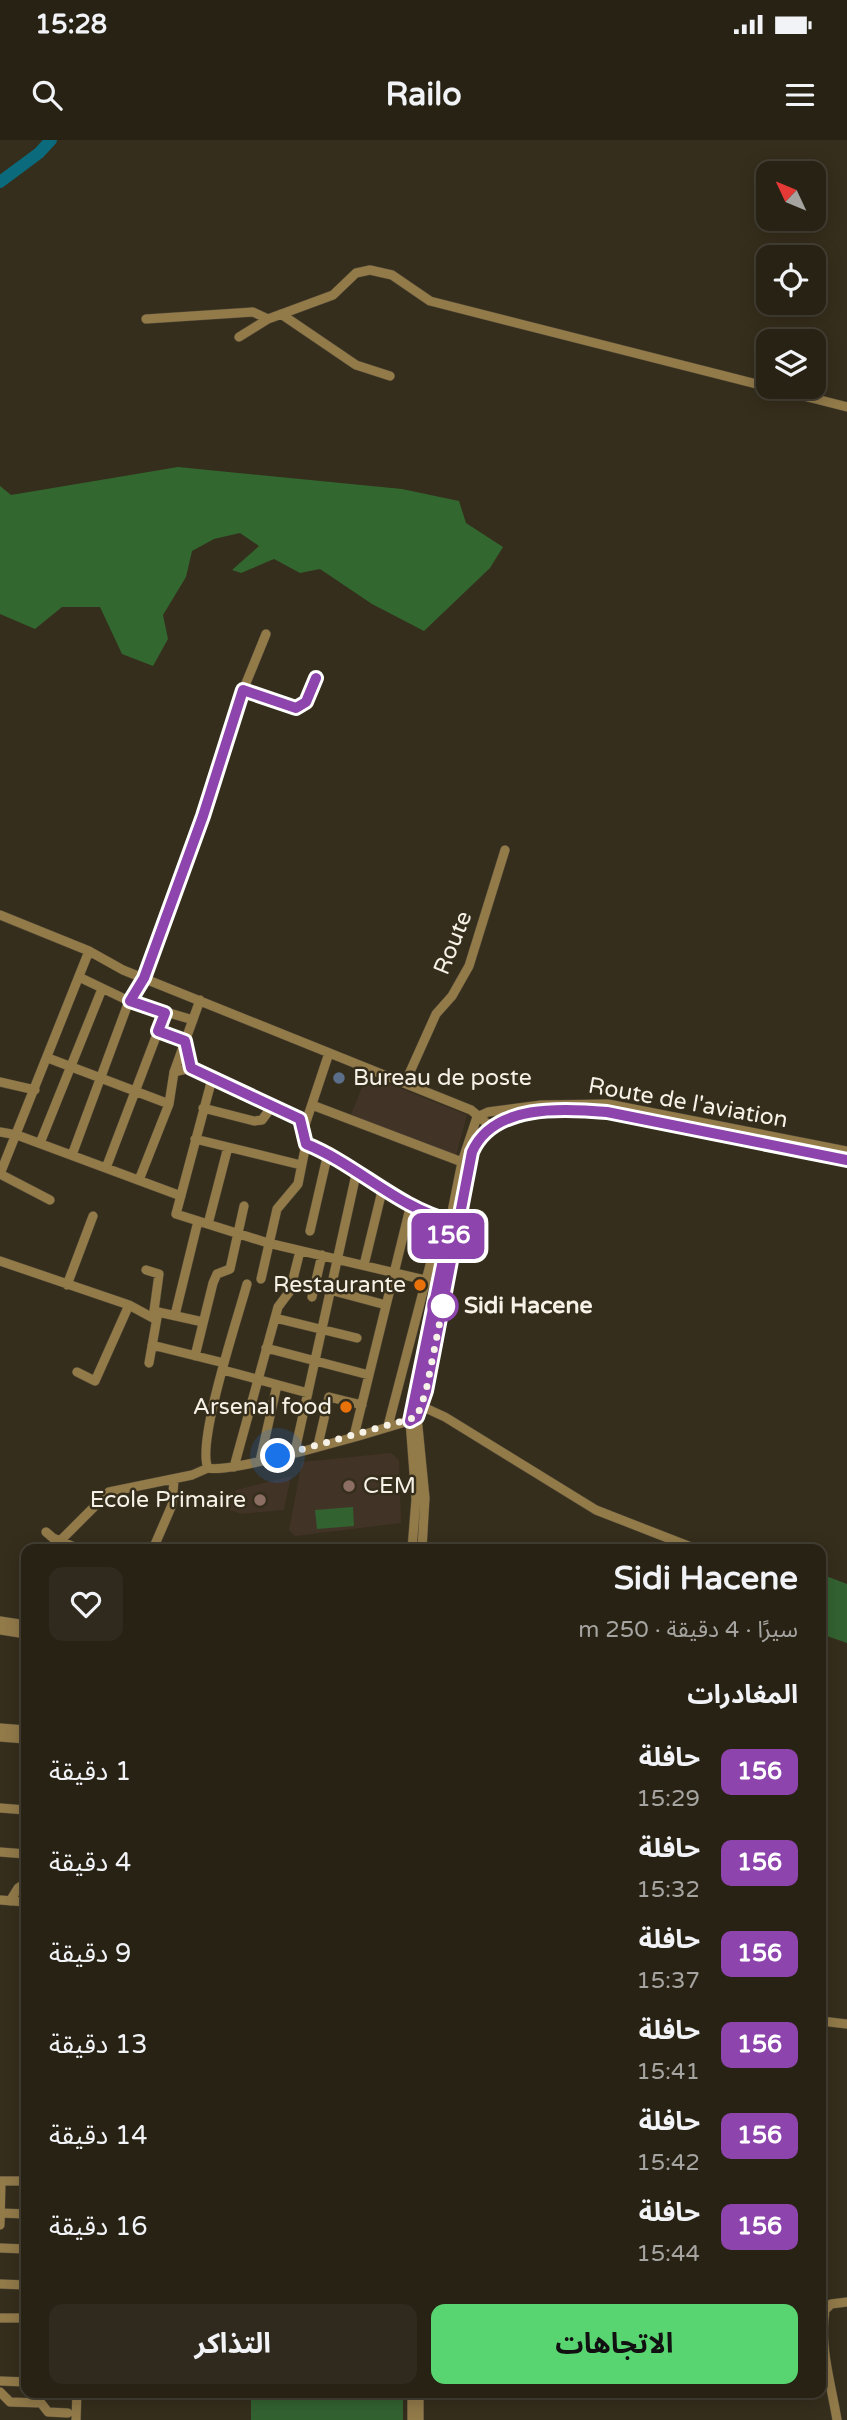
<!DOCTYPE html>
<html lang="ar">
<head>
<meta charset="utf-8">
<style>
  :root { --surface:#282215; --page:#302a1e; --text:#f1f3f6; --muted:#a5a4a0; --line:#443f34; --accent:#58d570 }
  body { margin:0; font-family:"Varela Round","Noto Sans Arabic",sans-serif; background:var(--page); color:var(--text); direction:rtl; height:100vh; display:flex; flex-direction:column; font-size:26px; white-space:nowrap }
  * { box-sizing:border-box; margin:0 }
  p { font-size:23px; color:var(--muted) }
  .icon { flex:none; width:38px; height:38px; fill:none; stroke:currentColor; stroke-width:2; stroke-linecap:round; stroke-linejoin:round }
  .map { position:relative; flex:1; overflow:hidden; direction:ltr }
  .details { position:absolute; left:21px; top:1404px; width:805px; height:854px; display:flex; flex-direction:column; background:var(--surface); border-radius:14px; box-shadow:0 4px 18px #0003,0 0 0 2px var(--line); direction:rtl }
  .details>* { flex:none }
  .badge { padding:0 14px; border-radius:10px; font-size:24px; line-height:46px }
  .needle { width:46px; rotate:314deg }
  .buttons { position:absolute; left:756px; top:21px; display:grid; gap:14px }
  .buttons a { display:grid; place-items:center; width:70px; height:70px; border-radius:14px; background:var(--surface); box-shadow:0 4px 18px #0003,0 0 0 2px var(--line); font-size:35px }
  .you { position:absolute; width:35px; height:35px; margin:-18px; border:5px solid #fff; border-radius:50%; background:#1a73e8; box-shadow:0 0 0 10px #1a73e833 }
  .map>.badge { position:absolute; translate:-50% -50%; box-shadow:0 0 0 4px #fff }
  h2 { padding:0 28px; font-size:26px; line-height:63px }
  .round { display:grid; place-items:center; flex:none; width:74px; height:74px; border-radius:14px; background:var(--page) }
  .summary { display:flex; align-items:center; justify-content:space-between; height:119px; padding:0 28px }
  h1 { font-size:33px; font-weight:700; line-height:52px }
  .primary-button { display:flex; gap:14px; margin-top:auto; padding:14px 28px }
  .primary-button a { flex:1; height:80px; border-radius:14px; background:var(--accent); color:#111; font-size:28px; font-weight:700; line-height:80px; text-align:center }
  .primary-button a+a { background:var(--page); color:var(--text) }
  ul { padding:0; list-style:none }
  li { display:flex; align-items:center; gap:21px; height:91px; padding:0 28px }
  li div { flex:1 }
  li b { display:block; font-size:26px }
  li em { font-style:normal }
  li .badge { min-width:77px; font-weight:700; text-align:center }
  .status { display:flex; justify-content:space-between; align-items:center; height:49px; padding:0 35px; background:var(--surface); direction:ltr }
  .status svg { height:19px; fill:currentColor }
  header { display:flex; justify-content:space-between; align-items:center; height:91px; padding:0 28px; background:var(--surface); font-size:32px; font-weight:700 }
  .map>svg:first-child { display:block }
  .education { fill:#423327 }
  .green { fill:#336231 }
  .forest { fill:#326730 }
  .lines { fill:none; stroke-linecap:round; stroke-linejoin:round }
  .river { stroke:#0b6a7b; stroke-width:12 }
  .minor-casing { stroke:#514938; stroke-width:10 }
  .minor { stroke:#927a49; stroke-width:9 }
  .line-casing { stroke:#fff; stroke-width:16 }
  .line { stroke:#8e44ad; stroke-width:10 }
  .walk { stroke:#f7f2e7; stroke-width:7; stroke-dasharray:0 12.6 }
  .service-dot { fill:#5c6f8a; stroke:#362e1c; stroke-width:2.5 }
  .food-dot { fill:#e8710a; stroke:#362e1c; stroke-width:2.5 }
  .stop-dot { fill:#fff; stroke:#8e44ad; stroke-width:3.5 }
  .education-dot { fill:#8d6e63; stroke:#362e1c; stroke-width:2.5 }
  .labels { text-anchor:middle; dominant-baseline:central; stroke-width:5; stroke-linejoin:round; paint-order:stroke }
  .street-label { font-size:23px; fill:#f7f2e7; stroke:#362e1c }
  .poi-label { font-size:23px; fill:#f7f2e7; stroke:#362e1c; text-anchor:end }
  .stop-label { font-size:23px; font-weight:bold; fill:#f7f2e7; stroke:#362e1c; text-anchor:start }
</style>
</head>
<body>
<div class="status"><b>15:28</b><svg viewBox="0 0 49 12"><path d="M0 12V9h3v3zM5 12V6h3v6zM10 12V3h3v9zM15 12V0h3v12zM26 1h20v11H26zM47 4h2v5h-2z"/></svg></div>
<header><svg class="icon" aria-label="menu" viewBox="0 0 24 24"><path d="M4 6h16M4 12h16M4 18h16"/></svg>Railo<svg class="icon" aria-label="search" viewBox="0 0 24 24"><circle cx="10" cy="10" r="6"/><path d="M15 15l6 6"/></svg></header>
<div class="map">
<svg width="847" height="2280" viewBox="0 0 847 2280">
  <rect width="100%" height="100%" fill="#362e1c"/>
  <path class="education" d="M367 935 467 975 455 1020 350 977Z
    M391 1313 399 1320 401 1383 295 1396 289 1390 302 1322Z
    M291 1336 284 1370 241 1374 230 1370 236 1350Z"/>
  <path class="green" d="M353 1367 354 1386 317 1389 315 1370Z
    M821 1434 847 1444V1503L821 1494Z
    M251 2252H403V2280H251Z"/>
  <path class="forest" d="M178 327 402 349 459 361 466 383 503 407 490 428 424 491 372 464 320 429 300 433 274 419 241 433 232 430 259 406 240 393 214 399 192 411 186 437 163 475 168 499 153 526 122 514 100 467H62L35 489 0 474V346L11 355Z"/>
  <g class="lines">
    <path class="river" d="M0 42 39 13 51 0"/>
    <defs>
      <path id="minor" d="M281 174 356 225 390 236
        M146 179 253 172 268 179
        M239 197 268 179 333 155 356 133 370 130 392 135 430 161 847 267
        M243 550 296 568 306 562 316 538
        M0 775 89 811 123 830 471 970 490 986
        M79 837 129 861 193 880
        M158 891 185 901 191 928 300 979 306 1004C356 1024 398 1069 451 1081
        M48 918 169 964
        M174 932 200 860
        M212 939 176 1074 268 1103 442 1144
        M0 942 35 950
        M405 943 436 874 452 856 469 826 505 710
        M312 965 462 1022
        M203 968 254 981 262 980 273 965
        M303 991 329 913
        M0 992 17 995 181 1056
        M195 999 301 1025
        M40 1003 102 849
        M72 1015 129 861 144 838 203 676 231 580 266 494
        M106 1028 165 873
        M139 1040 169 964 174 932 191 928
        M50 1060 0 1034 89 811
        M208 1084 228 1007
        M310 1091 328 1013
        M0 1121 129 1165 153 1178 159 1134 146 1130
        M364 1125 383 1047
        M261 1139 277 1069 298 1044 306 1004
        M247 1144C238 1177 196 1303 208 1328 233 1334 380 1290 412 1280
        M67 1145 93 1076
        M330 1150 386 1165
        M312 1157 322 1115
        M175 1175 198 1081
        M275 1178 357 1198
        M152 1205 224 1223
        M266 1208 369 1235
        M195 1216 213 1143 217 1134 230 1129 244 1066
        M149 1223 158 1172 203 1182
        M223 1230 308 1253
        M77 1232 95 1241 129 1165
        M421 1266 445 1277 596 1370 696 1409
        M388 1286 442 1079
        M354 1296 411 1064
        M318 1305 329 1257 362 1265
        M295 1311 357 1030
        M260 1321 277 1245
        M234 1327 278 1167 290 1151 300 1111
        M46 1392 53 1398 79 1409
        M61 1400 109 1352 192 1335 208 1328
        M153 1409 172 1365 174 1340
        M412 1409 416 1359 410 1281 462 1022 477 977 488 972 541 965 608 964 847 1011
        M422 1409 425 1358 417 1277 426 1252 472 1012C493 964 562 968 607 972L847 1019
        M0 1481 26 1485
        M0 1490 26 1494
        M0 1588 26 1590
        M0 1597 26 1599
        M0 1668 26 1670
        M0 1712 26 1714
        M0 1760 26 1762
        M10 1761 18 1748 26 1743
        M821 1881 847 1884
        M0 2073 26 2074
        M0 2085 1 2041H26
        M0 2108 26 2109
        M0 2144 26 2145
        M0 2178H26
        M0 2241 26 2242
        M0 2252 10 2262 41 2263 48 2272 68 2273
        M412 2252V2280
        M419 2252V2280
        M76 2280 77 2252
        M837 2280C831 2243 819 2207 825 2170L831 2164 847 2162"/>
    </defs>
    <use href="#minor" class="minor-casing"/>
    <use href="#minor" class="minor"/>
  </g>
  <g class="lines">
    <defs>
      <path id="line" d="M316 538 306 562 296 568 243 550 203 676 144 838 130 861 165 873 158 891 185 901 191 928 300 979 306 1004C356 1024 398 1068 451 1081L410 1281 417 1277 426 1251 472 1012C493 964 562 968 607 972L847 1020"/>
    </defs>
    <use href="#line" class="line-casing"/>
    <use href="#line" class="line"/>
    <path class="walk" d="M278 1316 417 1277 426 1251 443 1166"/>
  </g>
  <circle class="service-dot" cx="339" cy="938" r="7"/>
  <g class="food-dot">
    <circle cx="420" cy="1145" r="7"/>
    <circle cx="346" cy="1267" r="7"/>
  </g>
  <circle class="stop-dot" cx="443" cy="1166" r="14"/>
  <g class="education-dot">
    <circle cx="349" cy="1346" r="7"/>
    <circle cx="260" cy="1360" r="7"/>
  </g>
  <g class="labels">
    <g class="street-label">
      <text transform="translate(453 803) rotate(-68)">Route</text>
      <text transform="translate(688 963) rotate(10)">Route de l'aviation</text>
    </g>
    <g class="poi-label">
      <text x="353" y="938" text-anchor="start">Bureau de poste</text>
      <text x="406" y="1145">Restaurante</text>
      <text x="332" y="1267">Arsenal food</text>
      <text x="363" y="1346" text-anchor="start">CEM</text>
      <text x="246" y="1360">Ecole Primaire</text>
    </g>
    <g class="stop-label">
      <text x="464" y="1166">Sidi Hacene</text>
    </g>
  </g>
</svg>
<div class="buttons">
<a><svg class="needle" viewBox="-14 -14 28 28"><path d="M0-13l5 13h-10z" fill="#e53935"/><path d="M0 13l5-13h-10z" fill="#a5a4a0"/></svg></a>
<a><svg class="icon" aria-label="locate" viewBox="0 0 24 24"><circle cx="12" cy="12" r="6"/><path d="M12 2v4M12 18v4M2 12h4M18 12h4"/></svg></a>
<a><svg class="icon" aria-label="layers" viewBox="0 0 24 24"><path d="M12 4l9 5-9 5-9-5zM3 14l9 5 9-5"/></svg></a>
</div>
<div class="you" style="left:278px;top:1316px"></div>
<b class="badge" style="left:448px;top:1096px;background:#8e44ad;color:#fff">156</b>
<section class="details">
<div class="summary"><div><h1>Sidi Hacene</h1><p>سيرًا · 4 دقيقة · 250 m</p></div><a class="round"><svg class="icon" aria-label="heart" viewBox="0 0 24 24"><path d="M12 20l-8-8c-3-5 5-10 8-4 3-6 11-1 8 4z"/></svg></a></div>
<h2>المغادرات</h2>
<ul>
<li><span class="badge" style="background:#8e44ad;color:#fff">156</span><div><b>حافلة</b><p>15:29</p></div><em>1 دقيقة</em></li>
<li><span class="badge" style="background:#8e44ad;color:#fff">156</span><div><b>حافلة</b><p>15:32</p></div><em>4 دقيقة</em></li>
<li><span class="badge" style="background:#8e44ad;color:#fff">156</span><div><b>حافلة</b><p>15:37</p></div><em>9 دقيقة</em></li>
<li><span class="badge" style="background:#8e44ad;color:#fff">156</span><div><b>حافلة</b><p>15:41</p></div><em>13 دقيقة</em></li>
<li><span class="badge" style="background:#8e44ad;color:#fff">156</span><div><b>حافلة</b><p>15:42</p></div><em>14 دقيقة</em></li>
<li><span class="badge" style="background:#8e44ad;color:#fff">156</span><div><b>حافلة</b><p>15:44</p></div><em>16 دقيقة</em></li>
</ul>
<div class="primary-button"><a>الاتجاهات</a><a>التذاكر</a></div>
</section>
</div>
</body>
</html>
